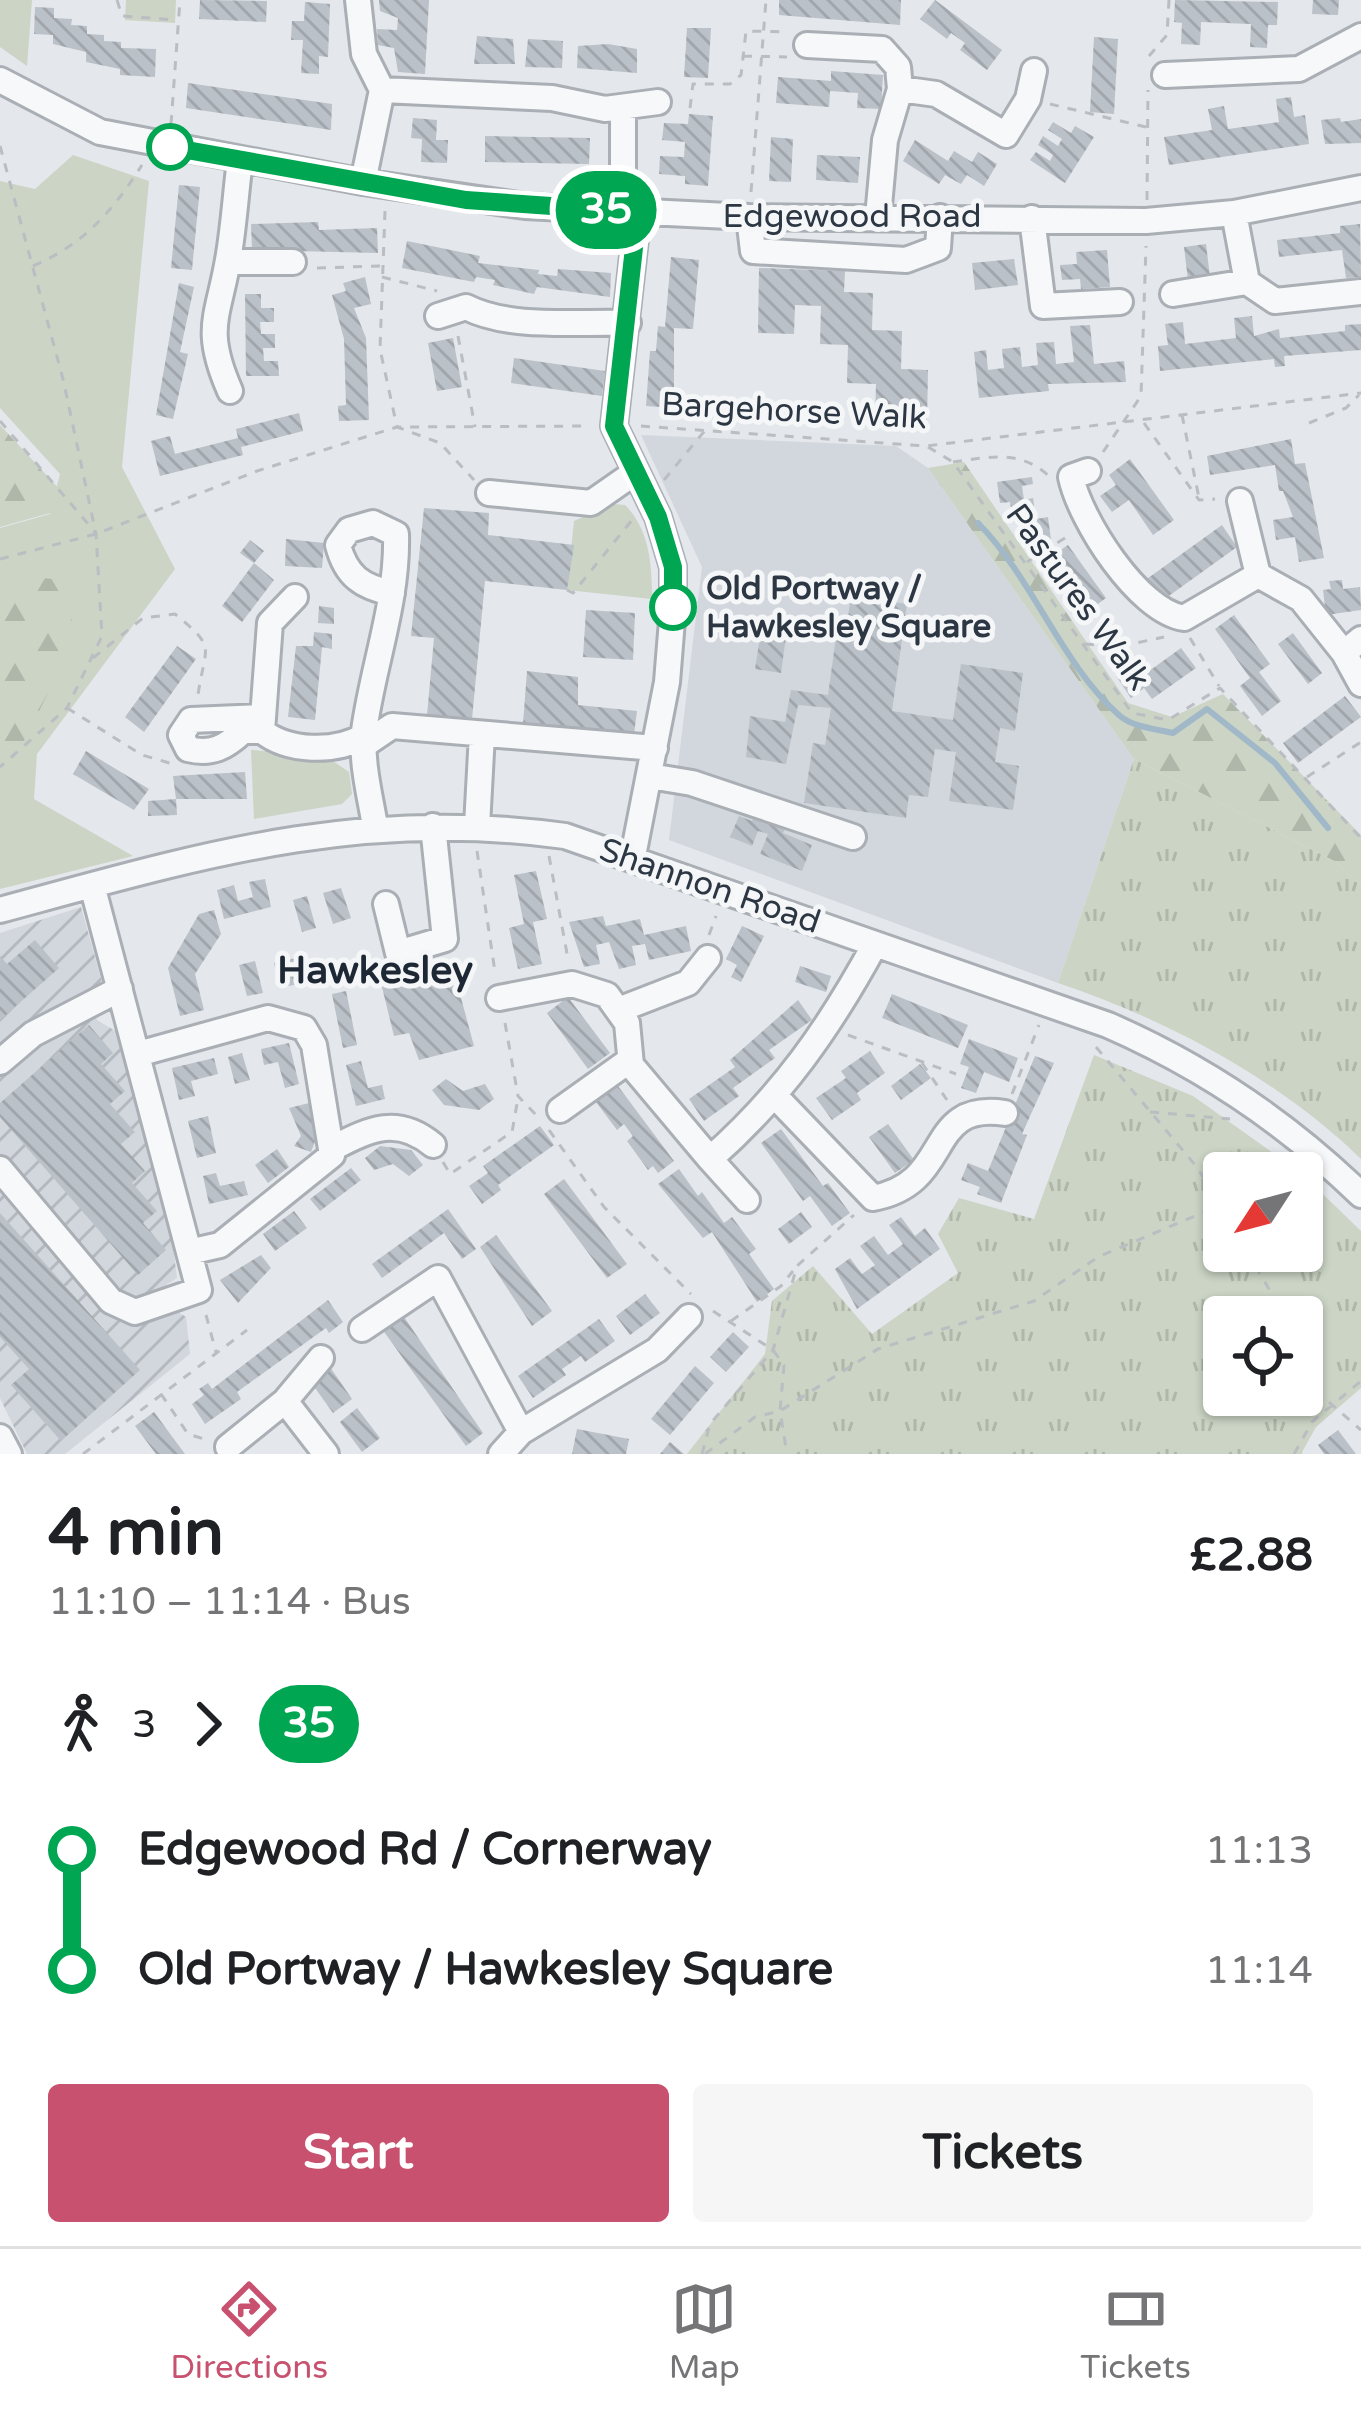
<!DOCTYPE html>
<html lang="en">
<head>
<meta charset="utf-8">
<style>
  :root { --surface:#fff; --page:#f6f6f6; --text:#202124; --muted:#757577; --line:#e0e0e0; --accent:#c8516f }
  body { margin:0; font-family:"Varela Round",sans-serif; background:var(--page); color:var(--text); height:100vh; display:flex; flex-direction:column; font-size:45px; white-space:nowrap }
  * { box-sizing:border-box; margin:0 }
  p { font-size:39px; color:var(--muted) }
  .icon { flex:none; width:66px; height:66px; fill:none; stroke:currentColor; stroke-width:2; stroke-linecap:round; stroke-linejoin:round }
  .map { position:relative; height:1454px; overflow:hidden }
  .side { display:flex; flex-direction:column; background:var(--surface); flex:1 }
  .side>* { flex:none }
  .badge { padding:0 24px; border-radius:39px; font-size:42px; line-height:78px }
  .needle { width:78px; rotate:234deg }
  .fabs { position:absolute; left:1203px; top:1152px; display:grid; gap:24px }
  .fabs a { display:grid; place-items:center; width:120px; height:120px; border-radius:12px; background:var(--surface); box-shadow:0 3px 9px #0004; font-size:60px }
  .map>.badge { position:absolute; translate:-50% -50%; box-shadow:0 0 0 6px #fff }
  .legs { display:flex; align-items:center; gap:18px; height:132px; padding:0 48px; font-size:39px }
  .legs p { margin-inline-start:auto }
  .headline { display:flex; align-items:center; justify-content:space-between; height:204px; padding:0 48px }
  h1 { font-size:66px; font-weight:700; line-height:90px }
  .button { display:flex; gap:24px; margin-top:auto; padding:24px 48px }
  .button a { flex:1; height:138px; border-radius:12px; background:var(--accent); color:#fff; font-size:48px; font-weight:700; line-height:138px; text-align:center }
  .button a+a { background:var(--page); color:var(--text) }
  ul { padding:0 48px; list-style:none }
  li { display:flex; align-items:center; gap:42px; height:120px; font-size:45px }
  li i { display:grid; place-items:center; width:18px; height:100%; margin:0 15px; background:currentColor }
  li i::after { content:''; width:30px; height:30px; margin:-15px; border:9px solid; border-radius:50%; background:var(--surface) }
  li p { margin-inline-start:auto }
  li:first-child i { background:linear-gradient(#0000 50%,currentColor 0) }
  li:last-child i { background:linear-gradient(currentColor 50%,#0000 0) }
  .dock { display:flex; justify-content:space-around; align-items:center; height:168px; border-top:3px solid var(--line); background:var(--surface); font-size:33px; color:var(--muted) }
  .dock a { display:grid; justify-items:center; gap:6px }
  .dock .selected { color:var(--accent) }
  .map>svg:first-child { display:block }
  .built { fill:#d2d7dd }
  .industrial { fill:url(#industrial-furrows) }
  .grass { fill:#cbd4c5 }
  .forest { fill:url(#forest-firs) }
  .park { fill:url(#park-tufts); fill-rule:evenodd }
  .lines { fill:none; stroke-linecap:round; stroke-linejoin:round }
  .stream { stroke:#a1b8c9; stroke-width:6 }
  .building { fill:url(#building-back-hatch) }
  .minor-casing { stroke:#a9afb5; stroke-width:30 }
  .path { stroke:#babec2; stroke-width:3; stroke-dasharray:9 9; stroke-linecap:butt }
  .minor { stroke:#f7f8f9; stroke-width:24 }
  .line-1-casing { stroke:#fff; stroke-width:27 }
  .line-1 { stroke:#00a651; stroke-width:18 }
  .stop-1-dot { fill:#fff; stroke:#00a651; stroke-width:6 }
  .labels { text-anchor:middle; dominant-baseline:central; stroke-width:10; stroke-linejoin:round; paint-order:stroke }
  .street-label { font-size:33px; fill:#2c3743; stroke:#f4f6f8 }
  .stop-label { font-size:33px; font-weight:bold; fill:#2c3743; stroke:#f4f6f8; text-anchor:start }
  .quarter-label { font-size:39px; font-weight:bold; fill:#1e2834; stroke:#f4f6f8 }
</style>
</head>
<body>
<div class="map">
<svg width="1361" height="1454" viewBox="0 0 1361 1454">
  <defs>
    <pattern id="industrial-furrows" width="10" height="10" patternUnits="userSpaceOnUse" patternTransform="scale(3)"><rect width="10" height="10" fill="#d2d7dd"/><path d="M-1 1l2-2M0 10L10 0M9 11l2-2" fill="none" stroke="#b4b9bf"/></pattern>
    <pattern id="forest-firs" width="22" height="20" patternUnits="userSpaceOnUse" patternTransform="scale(3)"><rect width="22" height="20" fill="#cbd4c5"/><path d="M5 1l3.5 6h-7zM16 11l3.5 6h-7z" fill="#aeb7aa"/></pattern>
    <pattern id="park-tufts" width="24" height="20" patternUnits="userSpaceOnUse" patternTransform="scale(3)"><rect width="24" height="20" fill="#cbd4c5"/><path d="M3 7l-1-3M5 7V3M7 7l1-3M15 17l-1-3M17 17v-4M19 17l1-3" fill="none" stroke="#aeb7aa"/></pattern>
    <pattern id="building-back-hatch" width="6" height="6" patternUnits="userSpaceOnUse" patternTransform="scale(3)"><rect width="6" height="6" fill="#bbc1c8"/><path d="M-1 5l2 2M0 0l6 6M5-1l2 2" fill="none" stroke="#a1a6ad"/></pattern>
  </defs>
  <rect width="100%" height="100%" fill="#e4e7eb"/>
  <path class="built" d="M641 435 896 446 928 468 1134 759 1058 983 669 840 702 567Z"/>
  <path class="industrial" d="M81 907 103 986 92 1004 97 1020 117 1032 173 1246 177 1278 166 1285 173 1309 186 1317 190 1354 65 1454H27L0 1398V933Z"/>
  <path class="grass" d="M0 0H32L27 66 0 47Z
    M126 0H176L175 23 125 20Z
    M73 155 149 181 122 467 175 569 37 754 34 799 133 856 0 889V528L50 514 60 474 0 408V181L35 189Z
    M613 504 625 505C650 530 652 566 652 599L567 590 574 521Z
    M251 750 324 755 349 772 352 794 342 804 254 819Z"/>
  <path class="forest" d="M0 425 75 506 0 527Z
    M964 462 1128 703 1172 717 1223 694 1361 835V886L1336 862 1134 759 928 468Z
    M39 578 71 580 72 645 0 789V590Z"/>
  <path class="park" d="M1134 759 1336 862 1361 886V1159C1279 1079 1166 1019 1058 983Z
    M1094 1055 1193 1096 1301 1173H1224V1251H1302V1174L1361 1231V1388L1316 1427 1301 1454H687L765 1354 772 1301 813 1266 872 1334 958 1273 938 1234 959 1198 1034 1219ZM1302 1317V1395H1224V1317Z"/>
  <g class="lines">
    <path class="stream" d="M978 523C1034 580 1061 664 1120 716 1133 727 1156 729 1173 733L1207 709 1275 763 1328 828"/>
  </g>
  <path class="building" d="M200 0 267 1 266 22 199 19Z
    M379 0H429L425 74 398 72 394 48 378 45 377 29 397 30 398 18 380 11Z
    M779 0H901L900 25 779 15Z
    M935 0 1002 50 987 70 960 50 965 43 951 33 947 39 920 19Z
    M1175 0 1278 2 1277 25H1268L1267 48 1250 47 1251 24 1201 22 1200 45 1181 44 1182 23 1174 22Z
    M1313 0H1339L1338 15 1312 14Z
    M305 2 330 4 328 57 319 56V74L301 73 303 40H291L292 21H304Z
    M35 7 54 8V18L72 19 71 25 87 26V34L104 35V41L121 42V48L156 49 155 77 120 75V69L86 62V52L53 44V35L34 34Z
    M687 28H711L708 78 684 77Z
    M477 36 513 39 515 64H474Z
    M1094 37 1118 39 1114 114 1090 112Z
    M528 39 563 41 562 68 525 67Z
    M608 44 637 49V73L577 68 578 46Z
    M831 71 883 75 881 109 857 108 858 93 830 91 829 107 776 103 778 77 831 81Z
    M188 83 332 104 331 130 186 108Z
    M1291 97 1294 117 1305 115 1309 144 1169 165 1164 137 1212 130 1208 109 1224 106 1228 129 1279 122 1276 99Z
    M689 114 713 116 708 186 685 184V176L659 174 660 156 684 157 685 142 662 140 664 123 688 124Z
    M413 118 437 120 436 140H448L447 163 421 162 422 139 411 138Z
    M1340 118 1341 122 1361 119V143L1325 144 1321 120Z
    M1053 122 1071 133 1075 126 1094 137 1065 183 1030 160 1036 152 1050 161 1053 155 1038 145 1043 136 1058 146 1062 139 1048 130Z
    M485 136 590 138 589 164 485 162Z
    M771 137 793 139 791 182 769 181Z
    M915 140 948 161 954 151 972 162 978 152 997 164 984 186 967 175 961 184 945 175 939 184 903 161Z
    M817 155 860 157 858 183 816 180Z
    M179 185 200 187 192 270 171 268Z
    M318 222 319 230 377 228 378 253 252 250 251 224Z
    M1360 224 1361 277 1346 278 1342 250 1279 257 1277 240 1340 233V226Z
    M407 241 480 256 478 263 539 270 538 274 557 276 558 269 611 273 610 297 537 287 534 294 493 285 495 280 476 277 474 282 402 268Z
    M1206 244 1210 277 1188 280 1184 247Z
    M1107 250 1110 287 1081 289 1080 279 1062 280 1060 265 1077 264 1076 252Z
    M671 257 699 260 693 329 674 328V408L646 406 650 351H656L658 326 665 327Z
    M1014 259 1018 285 975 290 972 263Z
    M759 268 845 271 844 292 873 293 872 330 902 331 901 369 928 370 927 423 875 421 876 384 847 383 848 345 820 344 821 306 795 305 794 334 758 333Z
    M365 277 371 304 354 308 366 338 369 420 339 421 338 406 346 405 344 339 332 295 346 291 343 283Z
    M179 283 194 287 180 352 188 354 173 419 156 415Z
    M245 294H261V308H274V322H260L261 334H275V348H263L264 361H278L279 376H246Z
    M1252 316 1254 336 1279 329 1280 338 1345 331V325L1361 324V350L1284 356 1285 366 1275 367 1274 359 1160 371 1158 346 1168 345 1165 324 1183 322 1185 344 1236 338 1234 318Z
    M1090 325 1094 364 1124 361 1126 382 1048 384 1049 391 979 398 974 352 986 350 988 370 1004 368 1002 349 1020 347 1022 367 1038 365 1036 343 1054 342 1056 364 1074 362 1070 326Z
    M453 338 462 387 437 391 428 343Z
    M514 358 605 371 602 396 511 383Z
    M299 413 303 431 241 447 243 455 160 476 151 441 170 436 175 454 238 438 236 429Z
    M1291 439 1295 464 1305 463 1324 558 1299 562 1295 537 1276 540 1273 520 1293 517 1283 491H1279L1275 465 1210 475 1207 456Z
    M1130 459 1174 520 1153 535 1129 500 1112 512 1100 496 1116 485 1109 475Z
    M1032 477 1033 484 1022 486 1024 500 1033 498 1036 519 1048 517 1051 540 1028 543 1024 521 1013 522 1010 502 1000 503 997 482Z
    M424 508 489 513 488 535 574 545 567 590 485 581 472 719 427 715 434 638 411 636Z
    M1222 525 1237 547 1159 603 1144 581Z
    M286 539 324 543 322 568 285 566Z
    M250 540 264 551 254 563 240 553Z
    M1068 545 1106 598 1084 614 1046 560Z
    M254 563 274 580 242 622 222 606Z
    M1342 580 1343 589 1360 587 1361 610 1326 615 1323 590 1331 589 1329 581Z
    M851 596 907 604 892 711 953 720 961 664 1023 673 1015 731 1000 728 995 762 1019 766 1013 810 949 801 956 752 935 749 928 797 909 795 906 818 804 803 813 743 825 745 831 708 798 705 786 764 746 757 750 716 785 722 791 690 828 695 836 637 845 638Z
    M319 606 334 608V624L318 623Z
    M586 610 635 613 633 660 583 657Z
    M1234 615 1270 664 1259 672 1281 701 1262 716 1240 686 1250 678 1215 629Z
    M763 618 788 622 781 673 755 669Z
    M314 632 332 634V649L322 647 315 720 288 717 296 646H313Z
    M1293 633 1322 673 1308 684 1278 644Z
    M177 646 196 659 144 732 125 717Z
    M1181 648 1196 668 1152 699 1144 688 1131 698 1116 676 1129 666 1138 679Z
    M527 671 578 677V705L637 711 634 734 523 724Z
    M1345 696 1361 717 1298 763 1283 743Z
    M86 751 149 789 134 810 73 774Z
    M245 772 247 799H176L173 776Z
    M176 799 177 815 148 816V801Z
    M756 811 787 824 783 833 812 845 802 871 760 854 768 834 758 831 752 846 730 837 739 816 752 821Z
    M536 871 547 919 533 922 542 964 518 969 509 928 524 924 514 875Z
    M265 879 271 907 224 919 217 890 234 885 238 901 253 897 249 882Z
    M341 888 351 918 333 924 323 893Z
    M307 896 316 928 302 932 293 900Z
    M214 910 221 934 195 974 204 1010 180 1016 168 968 199 914Z
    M603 916 606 926 640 919 644 935 686 926 691 951 649 960 645 944 632 946 636 965 619 969 609 942 596 945 600 964 584 967 569 922Z
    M742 926 764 936 741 982 731 977 737 965 726 959Z
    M35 940 59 968 0 1020V956L7 964Z
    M305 956 311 981 280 988 274 963Z
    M255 961 263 993 247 996 239 965Z
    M451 961 474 1046 419 1060 409 1033 394 1036 380 979Z
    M800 966 831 976 826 992 795 982Z
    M346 991 357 1045 343 1048 332 994Z
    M892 994 968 1025 958 1048 882 1018Z
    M568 997 610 1053 588 1069 547 1013Z
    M798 1000 812 1020 769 1050 775 1058 733 1088 739 1096 704 1121 689 1099 735 1067 730 1060Z
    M89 1025 113 1053 101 1064 125 1091 110 1104 135 1132 121 1144 145 1171 132 1183 157 1211 143 1223 166 1250 138 1275 0 1117V1103Z
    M969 1039 1018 1058 1009 1082 984 1072 976 1093 961 1088 969 1067 960 1064Z
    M289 1043 299 1084 285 1088 278 1062 264 1065 261 1049Z
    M870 1051 885 1073 857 1093 861 1100 832 1120 816 1098 846 1078 841 1071Z
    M242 1053 250 1080 235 1084 228 1057Z
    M1035 1056 1054 1063 1022 1134 1027 1135 1001 1203 977 1194 980 1187 961 1180 968 1163 988 1171Z
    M214 1058 218 1074 191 1081 195 1096 179 1100 172 1068Z
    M361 1061 368 1088 382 1085 385 1099 356 1106 346 1065Z
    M920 1064 931 1078 901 1100 891 1086Z
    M446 1079 463 1091 485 1084 494 1099 479 1110 444 1105 432 1090Z
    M618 1086 674 1161 658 1173 653 1166 648 1170 627 1141 633 1136 624 1124 617 1130 596 1102Z
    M309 1103 317 1136 311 1152 294 1146 301 1136 289 1108Z
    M208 1116 216 1153 197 1158 188 1121Z
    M888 1124 914 1160 895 1173 869 1137Z
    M540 1126 554 1145 498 1185 501 1190 482 1204 469 1186 488 1173 483 1166Z
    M781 1129 823 1186 828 1183 850 1213 832 1226 810 1196 803 1201 761 1143Z
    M380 1146 411 1150 423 1165 409 1176 393 1164 374 1170 365 1158Z
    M277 1149 289 1167 268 1183 255 1165Z
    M351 1168 361 1180 320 1211 310 1199Z
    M679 1169 698 1196 702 1192 724 1223 732 1217 756 1249 749 1254 774 1289 757 1302 712 1232 703 1238 658 1184Z
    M216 1173 220 1186 244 1181 248 1195 209 1204 203 1176Z
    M564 1179 627 1264 607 1278 544 1194Z
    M448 1209 476 1249 462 1259 444 1233 382 1278 372 1264Z
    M294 1211 307 1228 275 1251 263 1234Z
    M801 1212 812 1227 789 1244 778 1229Z
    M0 1213 140 1370 61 1441 11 1385 29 1369 0 1337Z
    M901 1217 915 1236 925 1228 940 1249 857 1309 835 1269 850 1258 862 1274 875 1265 860 1246 874 1236 888 1255 903 1244 889 1225Z
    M496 1235 552 1311 532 1326 480 1247Z
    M261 1255 271 1268 238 1303 220 1280Z
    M645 1294 660 1313 630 1335 616 1316Z
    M328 1300 343 1322 329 1333 326 1328 237 1392 241 1399 205 1424 192 1404 204 1395 199 1389 208 1383 212 1389Z
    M402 1314 483 1433 466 1446 382 1329Z
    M599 1319 615 1341 585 1362 581 1356 562 1369 566 1375 533 1398 518 1376Z
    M733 1332 749 1347 726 1372 710 1357Z
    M695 1366 714 1383 670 1435 651 1419Z
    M330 1367 352 1399 333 1413 310 1381Z
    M357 1408 380 1438 362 1452 340 1422Z
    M154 1412 185 1454H156L135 1426Z
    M577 1429 629 1439 626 1454H572Z
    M1338 1430 1356 1454H1324L1318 1445Z
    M670 1442 684 1454H660Z"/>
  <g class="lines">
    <defs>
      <path id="minor" d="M358 0 364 54 382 90 363 182
        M807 45 882 49 898 67 900 89 885 140 878 217
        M1165 75 1299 69 1361 36
        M0 80 100 132 363 182 525 206 749 217 1146 221 1234 213 1361 188
        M900 89 936 94 1006 135 1028 99 1034 71
        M382 90 552 98 605 109 658 102
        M623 108V183
        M749 217 753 251 906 260 938 248 940 217
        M1032 218 1043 306 1120 302
        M228 262H293
        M1247 282 1275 301 1361 292
        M1173 294 1247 282 1234 213
        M438 316 466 307C511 330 579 321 628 323
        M230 391C202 327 219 317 229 254 234 223 236 191 240 160
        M1088 471 1071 477C1080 520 1138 611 1184 618L1258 575
        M489 493 591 503 634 473
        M1240 501 1258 575 1301 599 1344 653 1361 639
        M295 597 270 623 262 731C288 752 335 753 364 736
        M1344 653 1361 684
        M262 731H243C226 747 212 755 188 749L181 735 191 720 262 717
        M364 745 392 726 655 748
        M650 776 692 783 853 837
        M375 826C370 796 361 762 364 731 373 665 398 601 396 534L373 523 349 530 338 545C346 576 362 587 392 593
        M477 826 482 734
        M633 856 667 682 673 608V567L658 517 614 426 638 212
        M386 904 398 953 445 939 433 826
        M0 910C196 857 358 807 565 836L1108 1025C1204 1067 1286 1122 1361 1195
        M499 998 572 984 607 995 627 1023 631 1065 710 1159
        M621 1009 688 983 708 958
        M138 1054 268 1018 304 1028 314 1045 332 1155 220 1245 189 1252
        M0 1062 33 1034 120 989
        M776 1097 873 1198C955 1183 923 1101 1005 1113
        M560 1110 630 1060
        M333 1148C371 1128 398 1116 433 1145
        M0 1169 111 1301 135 1312 199 1290 92 885
        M747 1200 710 1159C782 1096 830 1027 875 944
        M362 1329 438 1278 521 1432
        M285 1401 321 1358
        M0 1437 9 1454
        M228 1447 285 1401 326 1454
        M501 1454 521 1432 657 1350 689 1317"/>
    </defs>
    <use href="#minor" class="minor-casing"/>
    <path class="path" d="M117 0 122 16 176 20
      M743 56 787 57
      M1149 56 1167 35 1169 0
      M1050 104 1146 127
      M690 108 693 84H730L741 75 746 31 788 32
      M171 124 180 0
      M0 146 63 379 96 534 102 636 67 708 0 767
      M751 192 766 0
      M1147 200 1148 90
      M385 211 380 349 397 427 440 443 474 480
      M33 266C84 244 112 212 142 165
      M317 268 380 266
      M382 277 437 291
      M458 336 475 427
      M1182 415 1199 498
      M0 421 95 532
      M1144 423 1199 500 1215 499
      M1309 423 1346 408 1359 395
      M641 426 926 446 1361 393
      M928 447 953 462 1132 713 1168 720 1220 688 1361 838
      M1103 452 1141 396 1146 246
      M953 462C991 457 1020 449 1050 477
      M664 480 707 428
      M0 559 96 534 257 471 397 427 590 426
      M1027 562 1068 536
      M567 590 573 593 632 520
      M1190 638 1219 686
      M1085 644 1118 647 1164 637
      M93 658 143 618 175 614C218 649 205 645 198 695
      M67 708 142 755 173 764
      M1307 777 1361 742
      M477 851 495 972
      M549 856 568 959
      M709 935 716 916
      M505 1023 518 1096 539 1118
      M848 1035 956 1074
      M1096 1047 1196 1166 1224 1210
      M922 1063 947 1100
      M1012 1094 1039 1025
      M1150 1112 1230 1119
      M549 1130 604 1207 691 1294
      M443 1162 450 1174 512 1132 518 1098
      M1246 1251 1286 1317
      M713 1311 773 1350 784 1365 780 1411 787 1454
      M206 1315 216 1352
      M731 1321 781 1286 793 1271
      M1302 1357 1315 1390 1361 1430
      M161 1394 188 1434 207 1440
      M83 1454 247 1330
      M702 1454 710 1424 773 1350 797 1266 854 1215
      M705 1454 755 1417 780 1411 878 1349 1034 1301 1098 1257 1221 1205
      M1294 1454 1312 1422 1361 1381"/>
    <use href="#minor" class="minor"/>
  </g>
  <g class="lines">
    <defs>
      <path id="line-1" d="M170 147 466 200 638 212 614 426 658 517 673 567V607"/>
    </defs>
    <use href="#line-1" class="line-1-casing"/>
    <use href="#line-1" class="line-1"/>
  </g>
  <g class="stop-1-dot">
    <circle cx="170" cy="147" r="21"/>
    <circle cx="673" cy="607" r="21"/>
  </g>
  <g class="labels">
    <g class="street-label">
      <text x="852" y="216">Edgewood Road</text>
      <text transform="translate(794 411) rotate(3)">Bargehorse Walk</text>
      <text transform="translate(1078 597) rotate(54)">Pastures Walk</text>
      <text transform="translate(710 886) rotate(19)">Shannon Road</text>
    </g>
    <g class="stop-label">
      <text x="706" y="588">Old Portway /<tspan x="706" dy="38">Hawkesley Square</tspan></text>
    </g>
    <g class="quarter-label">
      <text x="375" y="970">Hawkesley</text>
    </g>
  </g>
</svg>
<div class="fabs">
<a><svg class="needle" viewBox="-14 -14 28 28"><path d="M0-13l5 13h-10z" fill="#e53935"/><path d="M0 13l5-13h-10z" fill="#757577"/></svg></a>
<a><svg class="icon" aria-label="locate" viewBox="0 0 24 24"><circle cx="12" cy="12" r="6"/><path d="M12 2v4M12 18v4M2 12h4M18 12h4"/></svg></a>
</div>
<b class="badge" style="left:606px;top:210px;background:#00a651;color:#fff">35</b>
</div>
<section class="side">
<div class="headline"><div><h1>4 min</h1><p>11:10 – 11:14 · Bus</p></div><b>£2.88</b></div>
<div class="legs"><svg class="icon" aria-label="walk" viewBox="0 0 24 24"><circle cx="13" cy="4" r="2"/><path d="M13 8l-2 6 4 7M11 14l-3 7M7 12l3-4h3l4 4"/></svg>3<svg class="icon" aria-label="forward" viewBox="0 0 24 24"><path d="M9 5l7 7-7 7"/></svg><b class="badge" style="background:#00a651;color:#fff">35</b></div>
<ul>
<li><i style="color:#00a651"></i><b>Edgewood Rd / Cornerway</b><p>11:13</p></li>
<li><i style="color:#00a651"></i><b>Old Portway / Hawkesley Square</b><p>11:14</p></li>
</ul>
<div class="button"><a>Start</a><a>Tickets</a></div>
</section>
<nav class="dock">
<a class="selected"><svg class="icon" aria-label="directions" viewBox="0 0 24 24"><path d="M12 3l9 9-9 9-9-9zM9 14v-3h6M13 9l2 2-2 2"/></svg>Directions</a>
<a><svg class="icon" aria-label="map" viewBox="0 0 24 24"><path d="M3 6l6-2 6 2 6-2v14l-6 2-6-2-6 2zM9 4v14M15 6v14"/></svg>Map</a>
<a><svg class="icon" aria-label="tickets" viewBox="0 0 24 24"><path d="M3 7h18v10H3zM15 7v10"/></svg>Tickets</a>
</nav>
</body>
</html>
